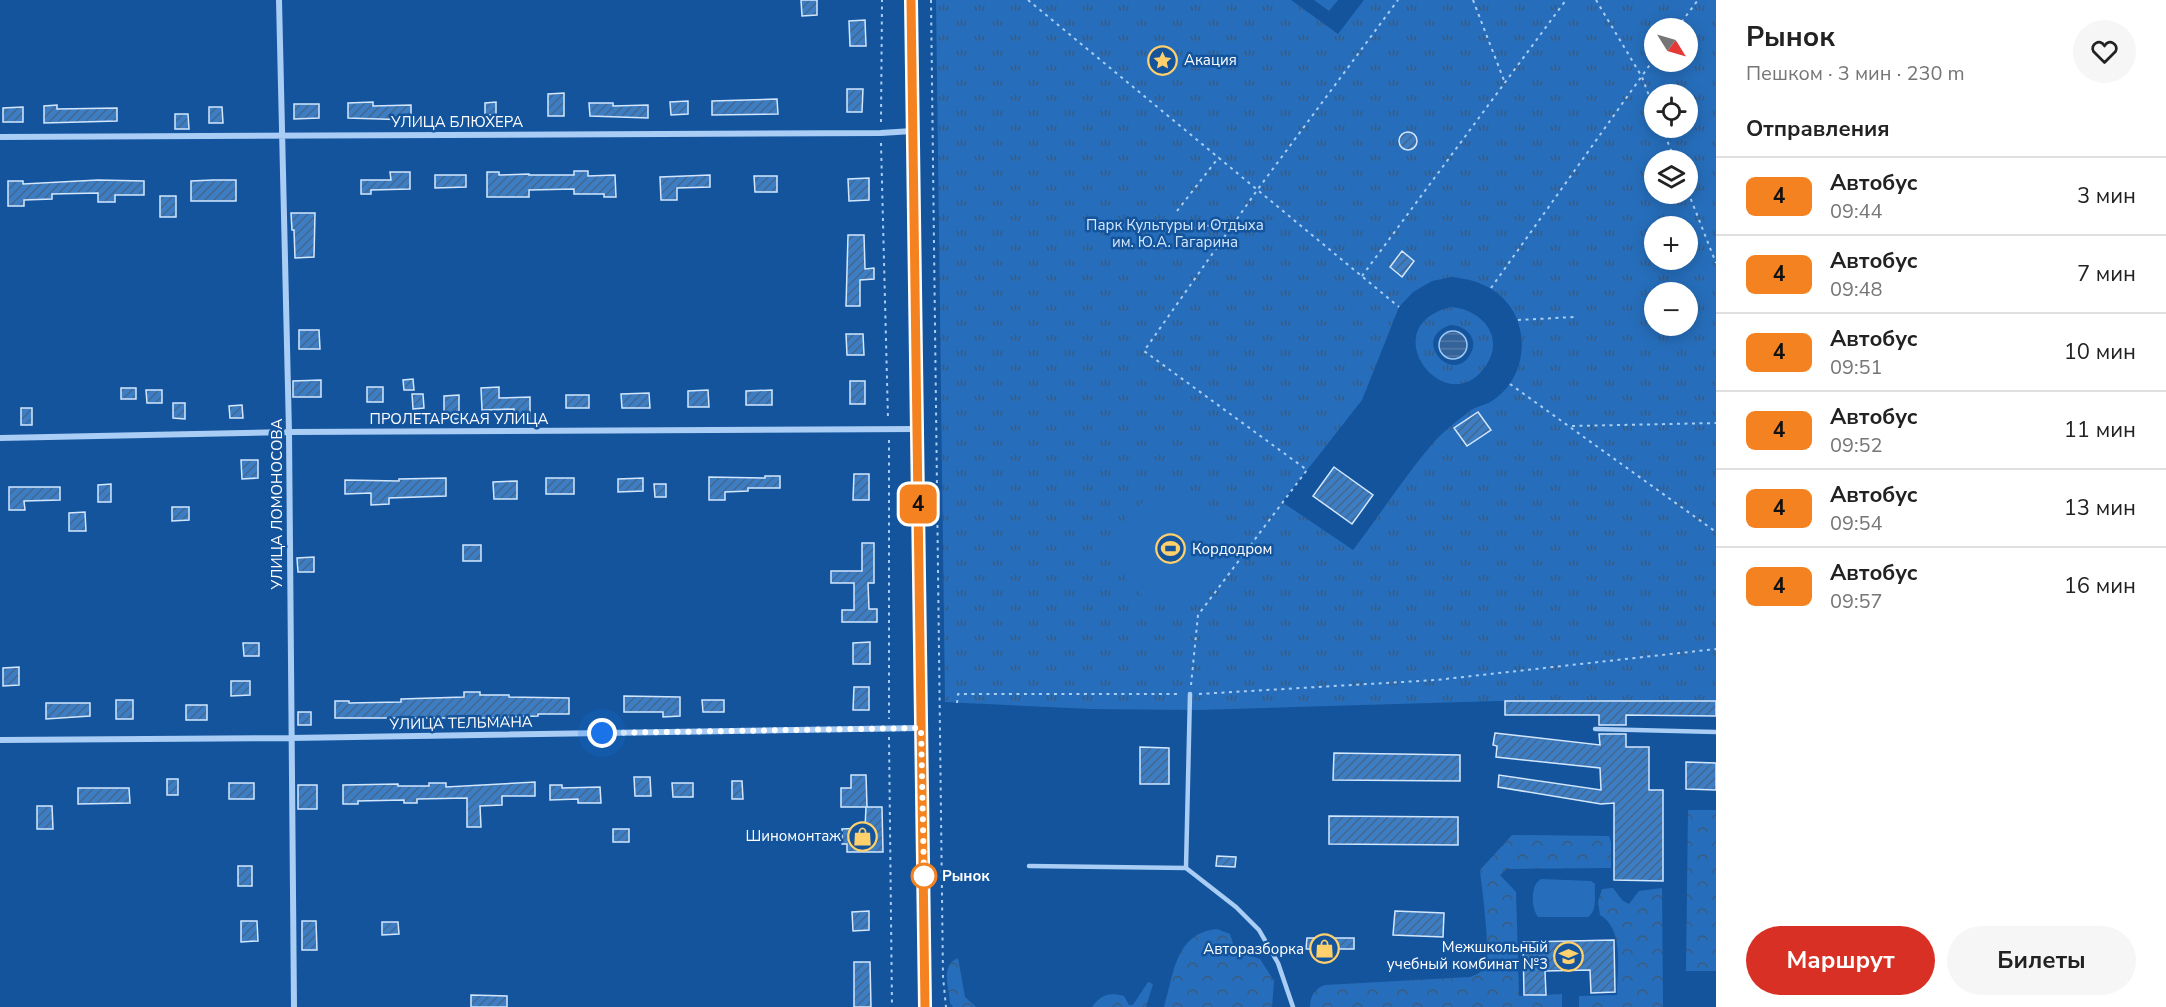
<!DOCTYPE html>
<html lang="ru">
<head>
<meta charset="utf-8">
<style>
  :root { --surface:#fff; --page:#f6f6f6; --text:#222; --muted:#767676; --line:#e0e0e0; --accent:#d93025 }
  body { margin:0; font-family:"Nunito Sans",sans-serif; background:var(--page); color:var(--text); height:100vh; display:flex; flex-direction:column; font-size:22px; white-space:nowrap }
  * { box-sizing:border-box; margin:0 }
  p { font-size:20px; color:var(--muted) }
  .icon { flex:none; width:33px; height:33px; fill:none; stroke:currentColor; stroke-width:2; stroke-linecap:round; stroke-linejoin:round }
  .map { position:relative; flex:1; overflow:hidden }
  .sheet { display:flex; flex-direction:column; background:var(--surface); width:450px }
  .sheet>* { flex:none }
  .badge { padding:0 12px; border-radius:9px; font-size:21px; line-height:39px }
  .needle { width:39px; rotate:127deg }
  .buttons { position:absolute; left:1644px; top:18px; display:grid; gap:12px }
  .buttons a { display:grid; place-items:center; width:54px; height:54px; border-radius:50%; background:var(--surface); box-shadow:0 3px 15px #0003; font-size:30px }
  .you { position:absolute; width:30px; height:30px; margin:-15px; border:4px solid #fff; border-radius:50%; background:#1a73e8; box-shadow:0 0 0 9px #1a73e833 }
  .map>.badge { position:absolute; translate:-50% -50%; box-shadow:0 0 0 3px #fff }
  h2 { padding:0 30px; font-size:22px; line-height:54px }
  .round { display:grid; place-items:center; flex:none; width:63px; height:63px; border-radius:32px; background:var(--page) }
  .overview { display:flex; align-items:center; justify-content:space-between; height:102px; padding:0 30px }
  h1 { font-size:28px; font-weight:700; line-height:45px }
  .action { display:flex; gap:12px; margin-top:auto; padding:12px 30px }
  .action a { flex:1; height:69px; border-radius:36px; background:var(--accent); color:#fff; font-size:24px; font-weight:700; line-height:69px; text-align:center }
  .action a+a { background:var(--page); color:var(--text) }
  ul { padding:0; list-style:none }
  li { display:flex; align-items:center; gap:18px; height:78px; padding:0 30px; border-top:2px solid var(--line) }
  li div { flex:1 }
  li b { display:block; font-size:22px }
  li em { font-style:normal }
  li .badge { min-width:66px; font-weight:700; text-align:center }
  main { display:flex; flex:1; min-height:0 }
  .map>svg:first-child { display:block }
  .grass { fill:url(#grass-tufts); fill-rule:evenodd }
  .forest { fill:url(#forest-crowns) }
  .pitch { fill:#266ebb }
  .water { fill:url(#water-rules); stroke:#9bc9f7; stroke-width:1.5 }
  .building { fill:url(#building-hatch); stroke:#d2e7fe; stroke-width:1.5 }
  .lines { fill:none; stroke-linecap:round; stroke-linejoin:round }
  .path { stroke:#a9cdf4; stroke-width:2; stroke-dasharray:3 4.5; stroke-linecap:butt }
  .lane { stroke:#a9cdf4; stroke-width:4.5 }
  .street { stroke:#a9cdf4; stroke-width:6 }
  .secondary { stroke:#d9eafd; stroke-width:12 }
  .line-casing { stroke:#fff; stroke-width:14 }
  .line { stroke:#f58220; stroke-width:9 }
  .walk { stroke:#fff; stroke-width:6; stroke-dasharray:0 10.8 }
  .stop-dot { fill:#fff; stroke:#f58220; stroke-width:3 }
  .labels { text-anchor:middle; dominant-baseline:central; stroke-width:5; stroke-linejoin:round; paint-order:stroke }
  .poi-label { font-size:15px; fill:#fff; stroke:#13549d; text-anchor:end }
  .street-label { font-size:15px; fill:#fff; stroke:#13549d }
  .park-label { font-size:15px; fill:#d2e7fe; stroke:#13549d }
  .stop-label { font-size:15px; font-weight:bold; fill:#fff; stroke:#13549d; text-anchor:start }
</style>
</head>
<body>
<main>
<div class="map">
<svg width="1716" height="1007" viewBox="0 0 1716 1007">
  <defs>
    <pattern id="grass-tufts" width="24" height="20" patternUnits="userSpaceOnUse" patternTransform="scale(1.5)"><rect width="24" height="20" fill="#266ebb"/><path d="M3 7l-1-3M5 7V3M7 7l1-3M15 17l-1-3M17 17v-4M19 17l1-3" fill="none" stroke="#3b5b7e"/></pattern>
    <pattern id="forest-crowns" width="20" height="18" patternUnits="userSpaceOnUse" patternTransform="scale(1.5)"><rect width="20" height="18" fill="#266ebb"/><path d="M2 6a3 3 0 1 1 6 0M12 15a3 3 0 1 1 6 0" fill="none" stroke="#3b5b7e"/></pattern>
    <pattern id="water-rules" width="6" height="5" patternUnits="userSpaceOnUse" patternTransform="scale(1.5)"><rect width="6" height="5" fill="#346399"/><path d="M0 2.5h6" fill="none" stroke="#527aa8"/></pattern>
    <pattern id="building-hatch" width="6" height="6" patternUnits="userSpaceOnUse" patternTransform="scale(1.5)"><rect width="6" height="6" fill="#3c7dc4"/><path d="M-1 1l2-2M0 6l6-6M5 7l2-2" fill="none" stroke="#43678e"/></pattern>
  </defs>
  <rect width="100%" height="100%" fill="#13549d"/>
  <path class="grass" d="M936 0H1291L1338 34 1364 0H1716V701H1497L1198 710 1092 709 945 702ZM1654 28H1688V62H1654ZM1654 94H1688V128H1654ZM1654 160H1688V194H1654ZM1654 226H1688V260H1654ZM1452 277C1478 280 1499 288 1513 311 1530 341 1522 382 1492 401 1486 405 1478 406 1471 410 1459 419 1443 432 1433 443 1404 477 1380 515 1353 550L1282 502 1362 400 1399 307 1413 292 1432 281ZM1654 292H1688V326H1654Z
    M1451 307C1480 309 1505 335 1487 364 1448 426 1370 327 1451 307ZM1450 325C1465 325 1479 338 1471 353 1454 387 1409 339 1450 325Z"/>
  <path class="forest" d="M1688 810H1716V971H1686Z
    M1512 835 1609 836 1611 842V868L1507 869 1500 875 1516 892 1519 996 1562 994V1007H1310C1310 996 1315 988 1325 985L1470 977C1475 975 1483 972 1485 966 1491 950 1482 890 1480 870Z
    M1613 888 1623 901 1629 904 1639 891 1662 888 1663 1007H1579V996L1617 995C1617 969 1625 930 1600 915L1598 902 1602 889Z
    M1217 929 1230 934 1235 950 1260 959 1274 981 1272 1007H1164C1174 974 1175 933 1217 929Z
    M958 958 965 997 976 1007H953L950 1003C949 987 940 965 958 958Z
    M1148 982 1153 984 1146 1007H1092C1101 995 1109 992 1124 996L1129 1005H1133Z"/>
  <path class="pitch" d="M1314 0H1338L1329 11Z
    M1117 549a54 54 0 1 1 108 0a54 54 0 1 1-108 0Z
    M1541 879 1591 881 1595 884C1594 895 1598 910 1588 917H1538C1531 908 1530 885 1541 879Z"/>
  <path class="water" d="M1439 345a14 14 0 1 1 28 0a14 14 0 1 1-28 0Z"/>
  <path class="building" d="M801 0H817V15L802 16Z
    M865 20 866 46H850L849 21Z
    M847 89H863L862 112H847Z
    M564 93V116H548V94Z
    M777 99 778 114 712 115V101Z
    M688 101V114L671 115 670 102Z
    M373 102V106L411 105V120L348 118V103Z
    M496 102V115H485V103Z
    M589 103H613V106L648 105V118L590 116Z
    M294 104H319V118L294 119Z
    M57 105V109L117 108V121L44 123V106Z
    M23 107V122H3V108Z
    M209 107H222L223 123H209Z
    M175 114H188L189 129H175Z
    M1399 141a9 9 0 1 1 18 0a9 9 0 1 1-18 0Z
    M574 171H588V176L615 175 616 197H604V194H574V189L529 190V197H487V172H499V175L529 174V175H574Z
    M390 172H410V189L371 190V194H361V180H391Z
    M435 175H466V187L435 188Z
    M710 175V187L677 188V200H661L660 177Z
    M754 176H777V192H755Z
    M869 178V200L849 201 848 179Z
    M98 180 144 181V195H115V202H98V193L52 194V199L24 200V206H8V181H23V184Z
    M213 180H236V201H191V181Z
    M160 196H176V217H160Z
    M291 213H315L314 257 295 258 294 230H292Z
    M848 235H864L865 269 874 268V279L860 280V306H846Z
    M1402 251 1414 261 1402 277 1390 267Z
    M299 330H319L320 349H299Z
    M846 334H863L864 355H847Z
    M413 379 414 390H404L403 380Z
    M321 380V397H293V381Z
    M850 381H865V404H850Z
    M367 387H383V402H367Z
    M499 387V398L530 397V421H514V409L482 410 481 388Z
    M121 388H136V399H121Z
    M146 390H162V403H147Z
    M708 390 709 407H688V391Z
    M772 390V405H746V391Z
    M649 393 650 408H622L621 394Z
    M412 394H423L424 408 413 409Z
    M459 395V419H444V396Z
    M566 395H589V408H566Z
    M173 403H185V419L173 418Z
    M242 405 243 418H230L229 406Z
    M21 408H32V425H21Z
    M1478 412 1491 430 1467 446 1454 428Z
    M241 460H258V478L242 479Z
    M1334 467 1373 495 1352 524 1313 496Z
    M854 474H869V500H853Z
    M765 476H780V488H748V491L725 492V500H709V477L765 478Z
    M446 478V496L389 498V504L371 505V493L345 494V480L399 481V479Z
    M546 478H574V494H546Z
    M643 478V491L618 492V479Z
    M517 481V499H494L493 482Z
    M111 484V502H98V485Z
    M654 484H666V497H655Z
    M9 487H60V500L24 501 25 510H9Z
    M172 507H189V520L172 521Z
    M85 512 86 531H69V513Z
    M862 543H874V583H868L869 609H877V622H842V610H854V583H831V571H862Z
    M463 545H481V561H463Z
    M314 557V572H298L297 558Z
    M870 642V664H853V643Z
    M243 643H259V656H244Z
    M19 667V685L3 686V668Z
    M231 681H250V695L231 696Z
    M854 687H869V710H853Z
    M464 692H480V695H509V697L569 698V714H538V716L509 717V718H335V701H349V703L401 702V699L464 697Z
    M624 696 680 697V716L663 717V712H624Z
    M116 700H133V719H116Z
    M702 700H724V712H703Z
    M1505 701H1716V716L1626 715V725H1599V715H1505Z
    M46 703H90V716L46 719Z
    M186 705H207V720H186Z
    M298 712H311V725H298Z
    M1495 733 1600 745 1599 734H1626V747H1649V790H1663V881L1614 880V803L1601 804 1498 787 1499 775 1601 790 1600 768 1496 757 1497 746 1493 745Z
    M1140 747 1169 748V784H1140Z
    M1334 753 1460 755V781L1333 780Z
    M1686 762 1716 763V790L1686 789Z
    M851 775H866L867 807H882L883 852H847V844H842V829L865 828 866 807H841V788H851Z
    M634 777H650L651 796H635Z
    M167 779H178V795H167Z
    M732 781H742L743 799H732Z
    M535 782V796H502V805L480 806 481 827H467V798L417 799V803H404V800L358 801V804H343V785L398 784V786H429V783H446V787Z
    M229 783H254V799H229Z
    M672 783H693V797H673Z
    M298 785H317V809H298Z
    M550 785H562V788L600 787 601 803H578V799L550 800Z
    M78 788H129L130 803 78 804Z
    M37 806H52L53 829H37Z
    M1329 816 1458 817V845L1329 844Z
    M613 829H629V842H613Z
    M1217 856 1236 857 1235 867 1216 866Z
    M238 866H252V886H238Z
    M869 911V930L853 931 852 912Z
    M1395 911 1444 913 1443 937 1393 935Z
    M241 921H257L258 941 241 942Z
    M302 921H316L317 950H302Z
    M382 922H398L399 934 382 935Z
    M1307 938H1354V949H1306Z
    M1614 940 1615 992 1591 993 1590 970 1545 971 1546 995H1524L1523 942Z
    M854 962H870L871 1007H854Z
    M471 995 507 996V1007H471Z"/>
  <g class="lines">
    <path class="path" d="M931 0 943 977 946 1007
      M1028 0 1399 307
      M1473 0 1505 83
      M1596 0 1642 77 1654 109
      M1677 28 1698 0
      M881 122 882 0
      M1662 128 1675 160
      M881 143 888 419
      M1688 192 1716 263
      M1177 211 1219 157
      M1192 228 1234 222
      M1362 276 1566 0
      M1491 288 1654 59
      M1518 320 1574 317
      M1510 384 1716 532
      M1572 426 1716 423
      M889 440V719
      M1191 685 1198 615 1307 470 1144 351 1258 189 1398 0
      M1199 694 1436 680 1716 649
      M957 703 958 694H1181
      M889 737 892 1007"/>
    <path class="lane" d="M1595 729 1716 732
      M1029 866 1186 868 1236 907 1259 930 1278 963 1293 1007
      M1186 868 1190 694"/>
    <path class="street" d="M279 0 289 432 294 1007
      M0 137 881 133 912 131
      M0 438 289 432 917 429
      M0 740 291 738 921 728"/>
    <path class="secondary" d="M911 0 925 1007"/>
  </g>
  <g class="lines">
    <defs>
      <path id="line" d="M911 0 925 1007"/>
    </defs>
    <use href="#line" class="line-casing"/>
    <use href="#line" class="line"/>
    <path class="walk" d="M602 733 921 728 924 876"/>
  </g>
  <defs>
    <symbol id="sight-ring" viewBox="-11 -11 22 22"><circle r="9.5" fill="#13549d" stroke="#ffd06c" stroke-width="1.5"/><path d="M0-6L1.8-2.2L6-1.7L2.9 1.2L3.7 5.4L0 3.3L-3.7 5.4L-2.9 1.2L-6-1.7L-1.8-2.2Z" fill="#ffd06c"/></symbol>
    <symbol id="stadium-ring" viewBox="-11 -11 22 22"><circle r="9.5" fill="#13549d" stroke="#ffd06c" stroke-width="1.5"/><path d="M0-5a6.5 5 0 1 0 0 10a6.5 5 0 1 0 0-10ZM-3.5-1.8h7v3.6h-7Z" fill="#ffd06c"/></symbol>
    <symbol id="shop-ring" viewBox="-11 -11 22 22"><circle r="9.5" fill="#13549d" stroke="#ffd06c" stroke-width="1.5"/><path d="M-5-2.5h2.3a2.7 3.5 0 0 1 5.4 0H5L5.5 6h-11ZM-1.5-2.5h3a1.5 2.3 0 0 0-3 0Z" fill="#ffd06c"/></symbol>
    <symbol id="university-ring" viewBox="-11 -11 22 22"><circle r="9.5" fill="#13549d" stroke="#ffd06c" stroke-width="1.5"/><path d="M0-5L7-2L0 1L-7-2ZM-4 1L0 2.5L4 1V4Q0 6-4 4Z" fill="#ffd06c"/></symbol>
  </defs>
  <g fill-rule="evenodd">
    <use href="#sight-ring" x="1146" y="44" width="33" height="33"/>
    <use href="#stadium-ring" x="1154" y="532" width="33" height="33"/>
    <use href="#shop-ring" x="846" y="820" width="33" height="33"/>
    <use href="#shop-ring" x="1308" y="932" width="33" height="33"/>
    <use href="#university-ring" x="1552" y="940" width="33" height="33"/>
  </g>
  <circle class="stop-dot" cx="924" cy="876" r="12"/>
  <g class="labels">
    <g class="poi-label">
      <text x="1184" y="60" text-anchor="start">Акация</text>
      <text x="1192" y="549" text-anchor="start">Кордодром</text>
      <text x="841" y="836">Шиномонтаж</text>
      <text x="1548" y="947">Межшкольный<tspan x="1548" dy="17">учебный комбинат №3</tspan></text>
      <text x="1304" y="949">Авторазборка</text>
    </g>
    <g class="street-label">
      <text x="457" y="122">УЛИЦА БЛЮХЕРА</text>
      <text x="459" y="419">ПРОЛЕТАРСКАЯ УЛИЦА</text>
      <text transform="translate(277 504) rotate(-90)">УЛИЦА ЛОМОНОСОВА</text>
      <text transform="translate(461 723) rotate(-1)">УЛИЦА ТЕЛЬМАНА</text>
    </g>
    <g class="park-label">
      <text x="1175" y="225">Парк Культуры и Отдыха<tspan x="1175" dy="17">им. Ю.А. Гагарина</tspan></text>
    </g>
    <g class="stop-label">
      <text x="942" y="876">Рынок</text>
    </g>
  </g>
</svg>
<div class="buttons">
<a><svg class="needle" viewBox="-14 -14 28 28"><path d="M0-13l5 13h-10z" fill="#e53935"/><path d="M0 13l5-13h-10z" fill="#767676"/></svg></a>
<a><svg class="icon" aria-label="locate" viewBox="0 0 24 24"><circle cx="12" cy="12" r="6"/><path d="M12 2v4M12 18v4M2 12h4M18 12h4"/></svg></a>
<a><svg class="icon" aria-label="layers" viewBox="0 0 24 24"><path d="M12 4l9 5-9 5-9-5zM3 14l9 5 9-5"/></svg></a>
<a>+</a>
<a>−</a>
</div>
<div class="you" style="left:602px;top:733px"></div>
<b class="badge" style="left:918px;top:504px;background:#f58220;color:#111">4</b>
</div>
<section class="sheet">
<div class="overview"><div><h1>Рынок</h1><p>Пешком · 3 мин · 230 m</p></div><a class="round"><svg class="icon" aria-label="heart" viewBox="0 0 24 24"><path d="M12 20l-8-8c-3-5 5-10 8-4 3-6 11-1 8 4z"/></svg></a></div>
<h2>Отправления</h2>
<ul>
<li><span class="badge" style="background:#f58220;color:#111">4</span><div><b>Автобус</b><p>09:44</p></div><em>3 мин</em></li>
<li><span class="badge" style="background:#f58220;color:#111">4</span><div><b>Автобус</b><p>09:48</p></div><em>7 мин</em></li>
<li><span class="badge" style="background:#f58220;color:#111">4</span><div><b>Автобус</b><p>09:51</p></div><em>10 мин</em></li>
<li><span class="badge" style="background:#f58220;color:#111">4</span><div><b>Автобус</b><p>09:52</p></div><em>11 мин</em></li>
<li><span class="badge" style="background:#f58220;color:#111">4</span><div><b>Автобус</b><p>09:54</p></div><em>13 мин</em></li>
<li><span class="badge" style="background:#f58220;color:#111">4</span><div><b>Автобус</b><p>09:57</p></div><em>16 мин</em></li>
</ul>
<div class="action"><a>Маршрут</a><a>Билеты</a></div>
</section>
</main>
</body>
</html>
